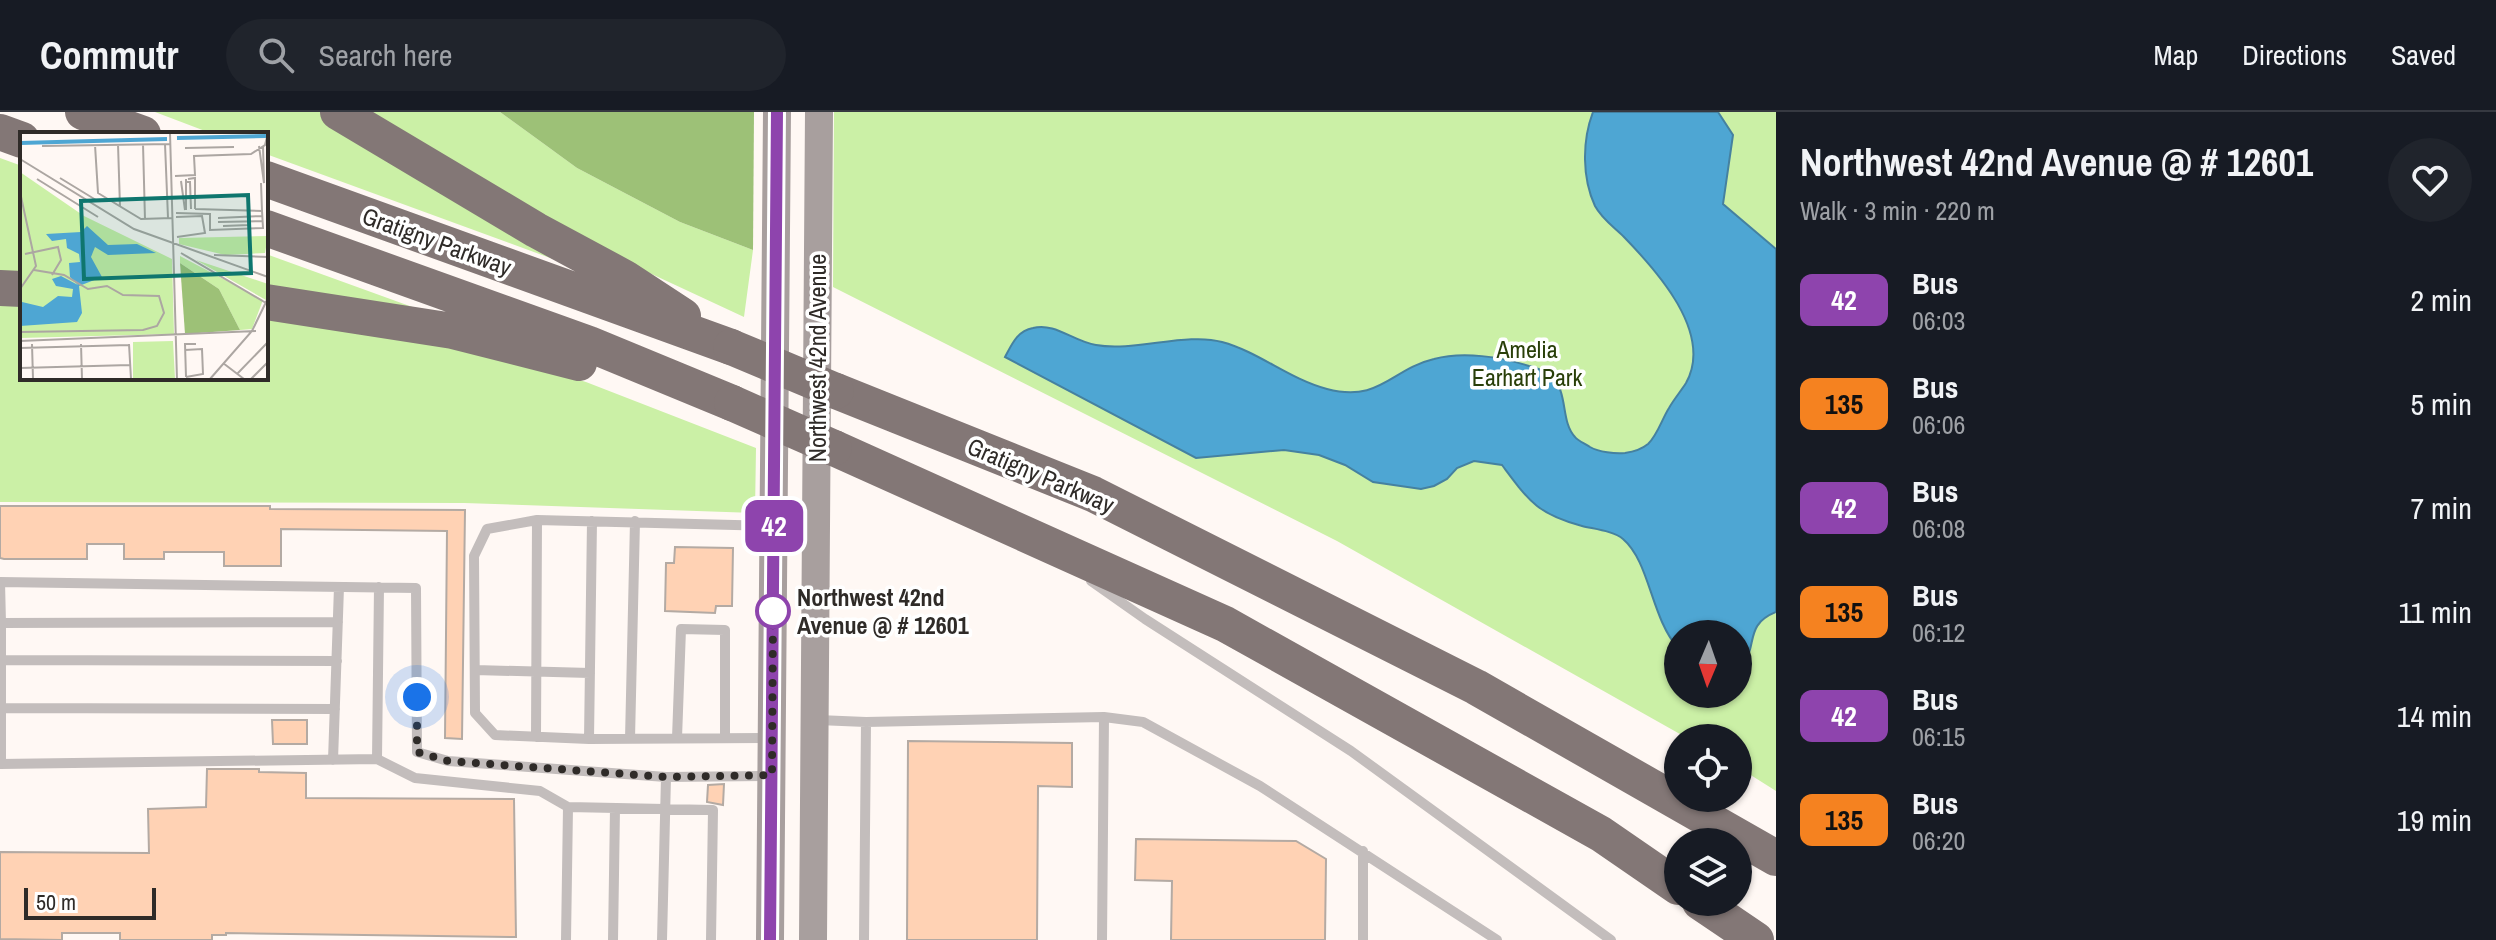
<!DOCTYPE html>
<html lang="en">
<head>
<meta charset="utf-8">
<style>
  :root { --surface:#171b24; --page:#20242c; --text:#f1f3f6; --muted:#9ea1a6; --line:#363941 }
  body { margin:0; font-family:"Archivo Narrow",sans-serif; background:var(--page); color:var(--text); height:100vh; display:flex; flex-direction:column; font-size:30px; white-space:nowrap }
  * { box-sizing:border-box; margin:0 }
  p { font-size:26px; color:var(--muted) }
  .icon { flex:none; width:44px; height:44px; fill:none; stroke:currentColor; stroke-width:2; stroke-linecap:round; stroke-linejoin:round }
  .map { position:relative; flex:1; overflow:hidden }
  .sheet { display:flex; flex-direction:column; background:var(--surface); width:720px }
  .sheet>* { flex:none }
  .badge { padding:0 16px; border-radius:12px; font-size:28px; line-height:52px }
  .needle { width:52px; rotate:182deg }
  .tools { position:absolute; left:1664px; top:508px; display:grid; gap:16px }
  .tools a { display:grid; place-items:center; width:88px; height:88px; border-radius:50%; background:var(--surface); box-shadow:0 2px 6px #0004; font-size:40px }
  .scale { position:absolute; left:24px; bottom:20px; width:132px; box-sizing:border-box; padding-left:8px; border:4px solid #2f2b28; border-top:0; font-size:22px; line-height:28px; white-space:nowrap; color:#2f2b28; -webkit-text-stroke:6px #fff; paint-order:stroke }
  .you { position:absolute; width:40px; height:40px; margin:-20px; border:6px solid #fff; border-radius:50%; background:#1a73e8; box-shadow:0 0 0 12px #1a73e833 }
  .map>.badge { position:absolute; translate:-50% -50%; box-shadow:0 0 0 4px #fff }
  .round { display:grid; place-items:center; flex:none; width:84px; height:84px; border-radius:42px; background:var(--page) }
  .headline { display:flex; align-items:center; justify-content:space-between; height:136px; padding:0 24px }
  h1 { font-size:38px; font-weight:700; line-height:60px }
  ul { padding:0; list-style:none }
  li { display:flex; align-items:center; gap:24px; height:104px; padding:0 24px }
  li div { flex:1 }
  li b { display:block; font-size:30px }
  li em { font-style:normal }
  li .badge { min-width:88px; font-weight:700; text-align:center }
  header { display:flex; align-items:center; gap:48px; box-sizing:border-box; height:112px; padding:0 40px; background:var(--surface); border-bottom:2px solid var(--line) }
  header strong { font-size:38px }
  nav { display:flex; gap:44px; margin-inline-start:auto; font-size:28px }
  .search { width:560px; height:72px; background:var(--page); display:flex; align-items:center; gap:20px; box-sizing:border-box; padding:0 28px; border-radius:44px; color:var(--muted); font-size:30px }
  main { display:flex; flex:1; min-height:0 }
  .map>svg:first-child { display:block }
  .green { fill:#cbf0a6; fill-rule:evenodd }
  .forest { fill:#9dc177 }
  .water { fill:#4ea6d3; stroke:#4581a0; stroke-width:2 }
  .building { fill:#ffd2b4; stroke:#b4aaa3; stroke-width:2 }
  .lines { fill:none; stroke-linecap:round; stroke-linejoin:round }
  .service { stroke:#c3bdbc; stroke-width:10 }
  .secondary { stroke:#a89f9e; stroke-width:28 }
  .motorway { stroke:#837776; stroke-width:36 }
  .motorway-bridge { stroke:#837776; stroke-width:36 }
  .line-casing { stroke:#fff; stroke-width:18 }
  .line { stroke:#8e44ad; stroke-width:12 }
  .walk { stroke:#2f2b28; stroke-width:8; stroke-dasharray:0 14.4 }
  .stop-dot { fill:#fff; stroke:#8e44ad; stroke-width:4 }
  .labels { text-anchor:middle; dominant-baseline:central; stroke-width:7; stroke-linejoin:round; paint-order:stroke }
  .street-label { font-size:24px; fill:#2f2b28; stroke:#fff }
  .park-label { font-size:24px; fill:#293f09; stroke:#fff }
  .stop-label { font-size:24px; font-weight:bold; fill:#2f2b28; stroke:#fff; text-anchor:start }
  .inset-river { fill:none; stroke:#4ea6d3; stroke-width:4 }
  .inset-road { fill:none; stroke:#aca6a2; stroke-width:2 }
  .view { fill:#0f766e; fill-opacity:0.15; stroke:#0f766e; stroke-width:4 }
  .inset-edge { fill:none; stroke:#2f2b28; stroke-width:4 }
</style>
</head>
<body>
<header>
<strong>Commutr</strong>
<div class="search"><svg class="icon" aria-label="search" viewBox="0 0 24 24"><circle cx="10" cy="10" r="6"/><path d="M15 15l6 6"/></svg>Search here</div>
<nav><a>Map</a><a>Directions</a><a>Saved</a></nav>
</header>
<main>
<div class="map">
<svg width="1776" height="828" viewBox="0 0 1776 828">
  <rect width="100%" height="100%" fill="#fff8f4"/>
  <path class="green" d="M155 0H322L583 158 266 42V22H213Z
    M358 0H500L577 56 680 110 753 138 744 205 600 138Z
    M834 0H1776V679L1738 655V626H1687L1337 429 833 175ZM1678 522H1738V582H1678Z
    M0 46 22 54V171L0 170Z
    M266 142 440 205 266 183Z
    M22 191V266H266V205L341 213 511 247 586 270 756 336 755 401 464 391 0 390V192Z"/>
  <path class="forest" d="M500 0H754L753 138 680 110 577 56Z"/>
  <path class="water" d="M1593 0H1718L1733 23 1723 92 1776 137V500C1741 514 1761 538 1738 556V522H1678V536C1651 506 1650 450 1623 427 1614 419 1594 417 1582 414 1537 402 1529 389 1502 353L1474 349 1457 356 1447 367 1434 374 1421 377 1373 370 1345 353 1319 343 1284 338 1196 346 1005 245C1012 232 1017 219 1033 216 1055 210 1074 230 1096 233 1134 240 1187 220 1222 230 1259 240 1289 267 1327 277 1380 291 1391 257 1434 247 1463 239 1501 245 1529 254 1536 255 1546 260 1551 264 1569 280 1560 309 1575 325 1578 329 1586 332 1590 335 1599 340 1615 342 1625 341 1632 340 1642 337 1648 332 1657 324 1662 307 1669 296 1674 287 1681 279 1686 271 1714 221 1656 158 1624 125 1614 115 1602 107 1595 94 1582 66 1582 29 1593 0Z"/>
  <path class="building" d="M0 394H270V397L465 398 462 627 445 626 447 419 281 417V454H224V440H164V447H124V432H87V447H4L0 446Z
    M675 435 733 436 732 494H716L715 501 665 499 666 451H674Z
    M272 608H307V632H273Z
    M908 629 1072 631V675L1038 674 1037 828H907Z
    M207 657H259V660L306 661V686L514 687 516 825 226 821V823H212V828H120V821H62V828L0 827V740L149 741 148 697 206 695Z
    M724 672 723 693 707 690 708 673Z
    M1136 727 1296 729 1326 747 1325 828H1171L1172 769 1135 768Z"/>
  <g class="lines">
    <path class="service" d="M1091 469 1145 507 1351 639 1611 828
      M0 470 416 476 417 640 448 649 666 665 769 664
      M0 470 1 511
      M0 548 337 549
      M475 558 590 561
      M0 596 335 597
      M818 608 866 610 1104 605 1143 610 1260 674 1497 828
      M536 625 537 408
      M677 626 681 517 725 518V626
      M770 626 589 627 495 623 475 601 474 444 487 417 537 408 773 414
      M589 627 592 409
      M630 627 635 409
      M377 647 379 475
      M333 648 339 475
      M0 652 377 647 415 666 540 679 568 695
      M1 652V511L338 510
      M566 828 568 695 713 698 711 828
      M613 828 615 696
      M662 828 666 665
      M864 828 866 610
      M1102 828 1104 605
      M1363 828V739"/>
    <path class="secondary" d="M770 828 777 0
      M813 828 819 0"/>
    <path class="motorway" d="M83 0 143 22
      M338 0 536 118 625 166 683 204
      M0 20 22 28
      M266 67 731 235
      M266 116 589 232 732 291
      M0 176 22 177
      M266 190 453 219 579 251
      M836 279 1093 382 1476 575 1776 746
      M834 336 1225 512 1601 722 1678 775
      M1700 790 1756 828"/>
    <path class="motorway-bridge" d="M731 235 836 279
      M732 291 834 336"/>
  </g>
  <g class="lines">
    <defs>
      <path id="line" d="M770 828 777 0"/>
    </defs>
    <use href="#line" class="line-casing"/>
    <use href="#line" class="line"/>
    <path class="walk" d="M417 585V640L448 649 666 665 772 663 773 499"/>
  </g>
  <circle class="stop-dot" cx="773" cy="499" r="16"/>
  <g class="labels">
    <g class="street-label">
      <text transform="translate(437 129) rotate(20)">Gratigny Parkway</text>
      <text transform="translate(817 246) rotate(-90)">Northwest 42nd Avenue</text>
      <text transform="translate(1041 363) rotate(23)">Gratigny Parkway</text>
    </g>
    <g class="park-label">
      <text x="1527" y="237">Amelia<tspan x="1527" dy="28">Earhart Park</tspan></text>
    </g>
    <g class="stop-label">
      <text x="797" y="485">Northwest 42nd<tspan x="797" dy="28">Avenue @ # 12601</tspan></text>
    </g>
  </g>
  <g transform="translate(20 20)">
    <rect width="248" height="248" fill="#fff8f4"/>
    <path d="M0 40 64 84 152 127 154 202 0 206ZM248 104 245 121 205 123 159 112V106ZM160 124 243 168 232 197 220 198 199 157 160 131ZM176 128 248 152 246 168ZM153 209 155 247H113V210Z" fill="#cbf0a6"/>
    <path d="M160 131 199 157 220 198 165 202Z" fill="#9dc177"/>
    <path d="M67 94 88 113 117 112 136 121 88 123 75 115 71 125 82 145 59 154 62 181 57 190 0 194 2 170 23 175 38 164 52 165 53 157 36 154 32 147 41 144 58 153 50 145 49 131 60 130 59 122 47 116 46 107 32 109 26 102 61 100Z" fill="#4ea6d3"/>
    <path class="inset-river" d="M157 6 246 4M0 11 147 7"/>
    <path class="inset-road" d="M87 1H125M150 1 157 247M98 12 100 75M123 12 125 88M145 12 148 86M75 13 78 61 121 87 152 86M22 14 150 12M239 14 244 51 243 14M165 16 214 15M0 27 114 97 248 145M155 44 175 43 174 24 231 22 245 13 248 1M40 46 76 68M17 47 78 85M166 47V78M168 47 175 46V77M161 49 165 78M166 50H170L171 77M241 51 242 79M0 60 16 134 0 157M156 81 190 82V98L243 96 242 79 175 77M156 85 182 84 185 101 157 105M198 86 242 84M198 90 243 89M203 94 229 93V80M161 121 246 171M5 122 38 115 41 128 32 143M194 123 248 125M0 200 123 198 137 194 144 181 139 164 103 163 87 154 68 157 44 143 14 138M0 209 236 199M12 212 13 247M61 212 62 247M109 212 111 247M0 216 109 213M165 218 182 217 183 242 166 245M203 231 224 247M0 236 110 233M217 242 248 210M166 245 165 212H176M190 247 232 199 248 166M231 247 248 230"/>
    <path class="view" d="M228 63 231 141 64 147 61 69Z"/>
    <rect width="248" height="248" class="inset-edge"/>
  </g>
</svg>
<div class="tools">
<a><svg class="needle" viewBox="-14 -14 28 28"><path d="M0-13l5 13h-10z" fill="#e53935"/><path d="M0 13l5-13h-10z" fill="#9ea1a6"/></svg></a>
<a><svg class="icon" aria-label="locate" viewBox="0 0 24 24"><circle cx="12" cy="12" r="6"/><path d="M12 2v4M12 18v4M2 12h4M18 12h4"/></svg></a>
<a><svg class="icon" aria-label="layers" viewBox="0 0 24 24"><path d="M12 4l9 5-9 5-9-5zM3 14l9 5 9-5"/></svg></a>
</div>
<div class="scale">50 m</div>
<div class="you" style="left:417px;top:585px"></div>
<b class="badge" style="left:774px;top:414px;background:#8e44ad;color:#fff">42</b>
</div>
<section class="sheet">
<div class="headline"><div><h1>Northwest 42nd Avenue @ # 12601</h1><p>Walk · 3 min · 220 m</p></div><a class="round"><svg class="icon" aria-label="heart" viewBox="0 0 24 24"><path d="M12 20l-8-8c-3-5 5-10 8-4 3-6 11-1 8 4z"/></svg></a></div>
<ul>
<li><span class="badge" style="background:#8e44ad;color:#fff">42</span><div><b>Bus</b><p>06:03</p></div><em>2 min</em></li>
<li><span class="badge" style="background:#f58220;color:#111">135</span><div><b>Bus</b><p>06:06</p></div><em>5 min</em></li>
<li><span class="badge" style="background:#8e44ad;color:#fff">42</span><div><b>Bus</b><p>06:08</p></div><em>7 min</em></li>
<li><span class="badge" style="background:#f58220;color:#111">135</span><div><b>Bus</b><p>06:12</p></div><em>11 min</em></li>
<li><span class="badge" style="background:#8e44ad;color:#fff">42</span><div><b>Bus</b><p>06:15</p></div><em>14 min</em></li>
<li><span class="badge" style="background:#f58220;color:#111">135</span><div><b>Bus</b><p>06:20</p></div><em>19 min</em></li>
</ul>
</section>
</main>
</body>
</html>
